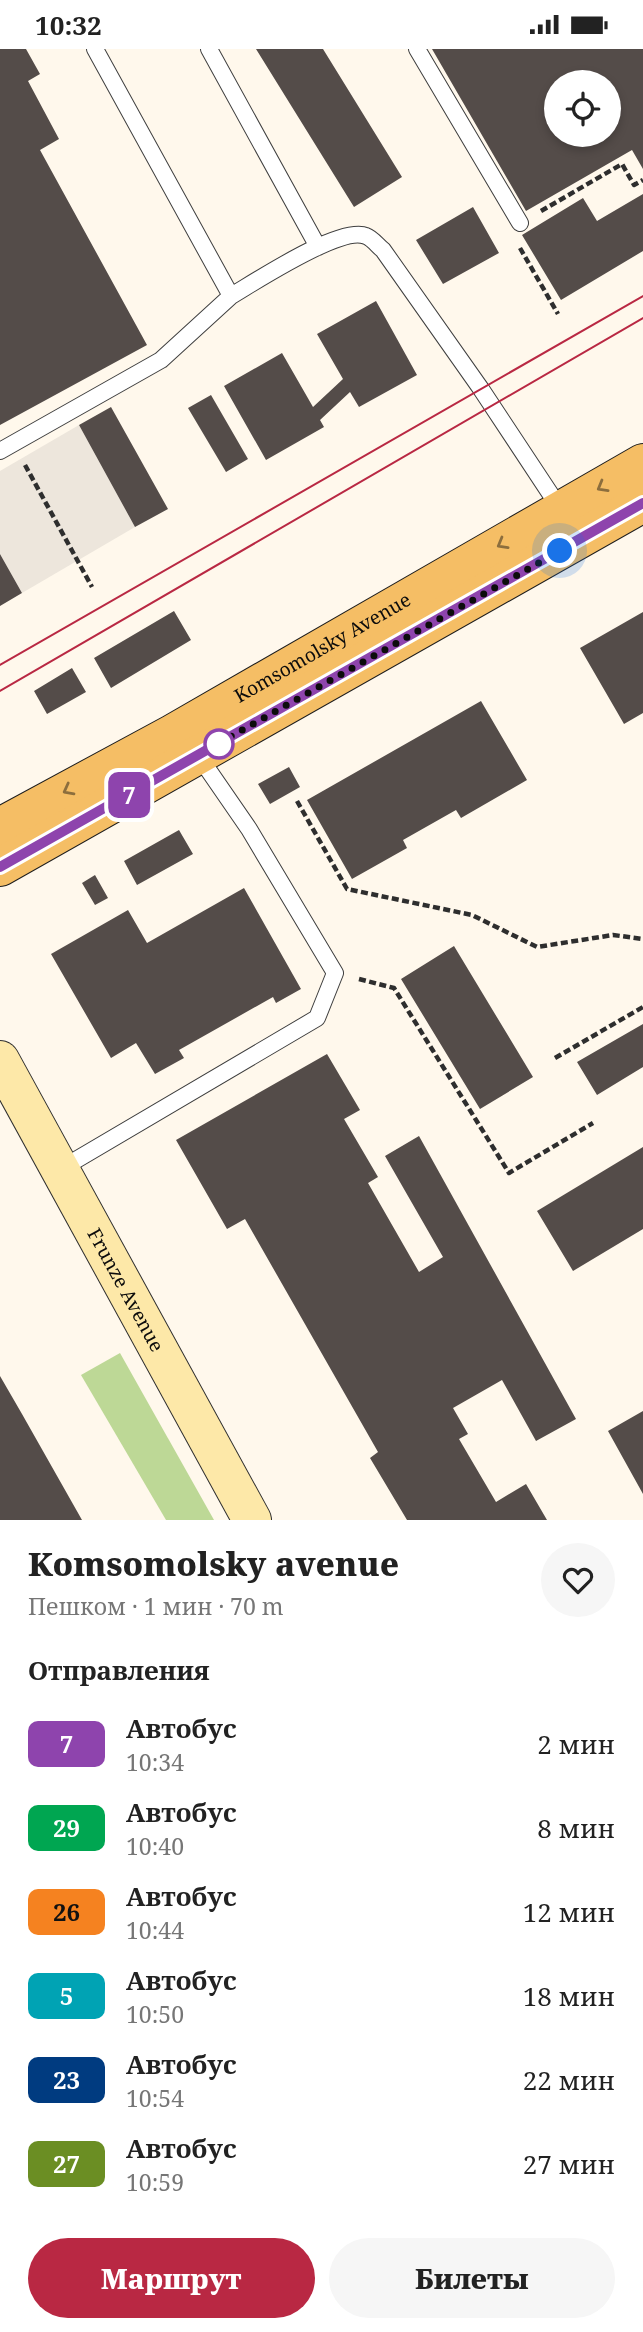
<!DOCTYPE html>
<html lang="ru">
<head>
<meta charset="utf-8">
<style>
  :root { --surface:#fff; --page:#f6f6f6; --text:#222; --muted:#767676; --accent:#b92843 }
  body { margin:0; font-family:"Noto Serif",serif; background:var(--page); color:var(--text); height:100vh; display:flex; flex-direction:column; font-size:26px; white-space:nowrap }
  * { box-sizing:border-box; margin:0 }
  p { font-size:23px; color:var(--muted) }
  .icon { flex:none; width:38px; height:38px; fill:none; stroke:currentColor; stroke-width:2; stroke-linecap:round; stroke-linejoin:round }
  .map { position:relative; height:1471px; overflow:hidden }
  .details { display:flex; flex-direction:column; background:var(--surface); flex:1 }
  .details>* { flex:none }
  .badge { padding:0 14px; border-radius:10px; font-size:24px; line-height:46px }
  .buttons { position:absolute; left:544px; top:21px; display:grid; gap:14px }
  .buttons a { display:grid; place-items:center; width:77px; height:77px; border-radius:50%; background:var(--surface); box-shadow:0 4px 10px #0003; font-size:35px }
  .you { position:absolute; width:35px; height:35px; margin:-18px; border:5px solid #fff; border-radius:50%; background:#1a73e8; box-shadow:0 0 0 10px #1a73e833 }
  .map>.badge { position:absolute; translate:-50% -50%; box-shadow:0 0 0 4px #fff }
  h2 { padding:0 28px; font-size:26px; line-height:63px }
  .round { display:grid; place-items:center; flex:none; width:74px; height:74px; border-radius:37px; background:var(--page) }
  .summary { display:flex; align-items:center; justify-content:space-between; height:119px; padding:0 28px }
  h1 { font-size:33px; font-weight:800; line-height:52px }
  .action { display:flex; gap:14px; margin-top:auto; padding:14px 28px }
  .action a { flex:1; height:80px; border-radius:42px; background:var(--accent); color:#fff; font-size:28px; font-weight:800; line-height:80px; text-align:center }
  .action a+a { background:var(--page); color:var(--text) }
  ul { padding:0; list-style:none }
  li { display:flex; align-items:center; gap:21px; height:84px; padding:0 28px }
  li div { flex:1 }
  li b { display:block; font-size:26px }
  li em { font-style:normal }
  li .badge { min-width:77px; font-weight:700; text-align:center }
  .status { display:flex; justify-content:space-between; align-items:center; height:49px; padding:0 35px; background:var(--surface); direction:ltr }
  .status svg { height:19px; fill:currentColor }
  .map>svg:first-child { display:block }
  .forest { fill:#bdd896 }
  .plaza { fill:#ede6dc }
  .building { fill:#544c49; fill-rule:evenodd }
  .lines { fill:none; stroke-linecap:round; stroke-linejoin:round }
  .lane-casing { stroke:#3f3f3f; stroke-width:18 }
  .secondary-casing { stroke:#2e2e2e; stroke-width:40 }
  .primary-casing { stroke:#1d1d1d; stroke-width:40 }
  .path { stroke:#2e2e2e; stroke-width:4.5; stroke-dasharray:7 3.5; stroke-linecap:butt }
  .lane { stroke:#fff; stroke-width:16 }
  .secondary { stroke:#fde8a8; stroke-width:38 }
  .primary { stroke:#f5be65; stroke-width:38 }
  .tram { stroke:#b92843; stroke-width:2 }
  .oneway { stroke:#8c6e3d }
  .line-casing { stroke:#fff; stroke-width:16 }
  .line { stroke:#8e44ad; stroke-width:10 }
  .walk { stroke:#0c0c0c; stroke-width:7; stroke-dasharray:0 12.6 }
  .stop-dot { fill:#fff; stroke:#8e44ad; stroke-width:3.5 }
  .labels { text-anchor:middle; dominant-baseline:central; stroke-width:7; stroke-linejoin:round; paint-order:stroke }
  .street-label { font-size:19px; fill:#0c0c0c; stroke:#fff }
</style>
</head>
<body>
<div class="status"><b>10:32</b><svg viewBox="0 0 49 12"><path d="M0 12V9h3v3zM5 12V6h3v6zM10 12V3h3v9zM15 12V0h3v12zM26 1h20v11H26zM47 4h2v5h-2z"/></svg></div>
<div class="map">
<svg width="643" height="1471" viewBox="0 0 643 1471">
  <rect width="100%" height="100%" fill="#fff8ec"/>
  <path class="forest" d="M120 1304 214 1471H166L81 1326Z"/>
  <path class="plaza" d="M79 376 135 478 22 544 0 505V422Z"/>
  <path class="building" d="M0 0H26L40 25 28 32 59 90 40 101 147 296 0 376Z
    M256 0H323L402 128 354 158Z
    M432 0H643V120L632 101 526 162ZM556 33H609V86H556Z
    M643 145V202L561 251 522 186 583 149 597 172Z
    M473 158 499 204 443 235 416 191Z
    M376 252 417 326 359 358 350 343 320 371 324 378 266 411 224 337 282 304 313 358 343 330 317 285Z
    M211 346 248 410 226 423 188 359Z
    M111 358 168 460 135 478 79 376Z
    M0 505 22 544 0 557Z
    M174 562 191 591 111 639 94 609Z
    M643 563V664L624 675 580 599Z
    M72 619 86 643 47 665 34 642Z
    M481 652 527 731 461 769 456 761 403 791 407 799 352 830 307 751Z
    M289 718 300 738 270 755 258 735Z
    M179 781 193 805 137 836 124 812Z
    M95 826 108 849 95 856 82 834Z
    M244 839 301 940 276 954 273 948 179 1001 184 1009 155 1025 136 994 111 1009 51 905 128 861 147 894Z
    M454 897 533 1028 480 1060 401 930Z
    M643 975V1018L597 1046 577 1013Z
    M327 1005 360 1061 344 1070 378 1128 368 1134 419 1223 443 1208 385 1107 419 1087 576 1370 536 1392 502 1331 453 1359 468 1385 459 1390 496 1453 526 1435 547 1471H407L370 1409 378 1403 245 1170 227 1180 176 1091Z
    M643 1098V1180L573 1222 537 1162Z
    M0 1327 22 1365 82 1471H0Z
    M643 1362V1445L608 1382Z"/>
  <g class="lines">
    <defs>
      <path id="lane" d="M95 0 231 247C255 233 341 176 366 187 372 189 378 197 383 201L481 340 561 461
        M209 0 318 198
        M417 0 520 174
        M0 402 161 311 231 247
        M59 1121 317 969 335 924 249 780 198 706"/>
      <g id="secondary">
        <path id="s1" d="M0 1011 252 1471"/>
      </g>
      <g id="primary">
        <path id="s2" d="M0 778 172 685 643 414"/>
        <path d="M0 818 643 454"/>
      </g>
    </defs>
    <use href="#lane" class="lane-casing"/>
    <use href="#secondary" class="secondary-casing"/>
    <use href="#primary" class="primary-casing"/>
    <path class="path" d="M541 162 622 115 634 136 643 131
      M520 199 558 265
      M25 416 92 538
      M297 752 347 840 472 866 537 898 613 886 643 890
      M359 930 394 939 509 1124 593 1074
      M555 1009 643 958"/>
    <use href="#lane" class="lane"/>
    <use href="#secondary" class="secondary"/>
    <use href="#primary" class="primary"/>
    <path class="tram" d="M0 616 643 247
      M0 642 643 269"/>
  </g>
  <defs><path id="oneway-chevron" d="M-2-3.5L2.5 0L-2 3.5" fill="none" stroke-width="1.6" stroke-linecap="round" stroke-linejoin="round" transform="scale(1.75)"/></defs>
  <g class="oneway">
    <use href="#oneway-chevron" transform="translate(602 438) rotate(150)"/>
    <use href="#oneway-chevron" transform="translate(502 495) rotate(150)"/>
    <use href="#oneway-chevron" transform="translate(68 741) rotate(152)"/>
  </g>
  <g class="lines">
    <defs>
      <path id="line" d="M0 818 643 454"/>
    </defs>
    <use href="#line" class="line-casing"/>
    <use href="#line" class="line"/>
    <path class="walk" d="M219 695 214 697 560 502"/>
  </g>
  <circle class="stop-dot" cx="219" cy="695" r="14"/>
  <g class="labels">
    <g class="street-label">
      <text stroke="none"><textPath href="#s2" startOffset="369">Komsomolsky Avenue</textPath></text>
      <text stroke="none"><textPath href="#s1" startOffset="262">Frunze Avenue</textPath></text>
    </g>
  </g>
</svg>
<div class="buttons">
<a><svg class="icon" aria-label="locate" viewBox="0 0 24 24"><circle cx="12" cy="12" r="6"/><path d="M12 2v4M12 18v4M2 12h4M18 12h4"/></svg></a>
</div>
<div class="you" style="left:560px;top:502px"></div>
<b class="badge" style="left:129px;top:746px;background:#8e44ad;color:#fff">7</b>
</div>
<section class="details">
<div class="summary"><div><h1>Komsomolsky avenue</h1><p>Пешком · 1 мин · 70 m</p></div><a class="round"><svg class="icon" aria-label="heart" viewBox="0 0 24 24"><path d="M12 20l-8-8c-3-5 5-10 8-4 3-6 11-1 8 4z"/></svg></a></div>
<h2>Отправления</h2>
<ul>
<li><span class="badge" style="background:#8e44ad;color:#fff">7</span><div><b>Автобус</b><p>10:34</p></div><em>2 мин</em></li>
<li><span class="badge" style="background:#00a651;color:#fff">29</span><div><b>Автобус</b><p>10:40</p></div><em>8 мин</em></li>
<li><span class="badge" style="background:#f58220;color:#111">26</span><div><b>Автобус</b><p>10:44</p></div><em>12 мин</em></li>
<li><span class="badge" style="background:#00a3b4;color:#fff">5</span><div><b>Автобус</b><p>10:50</p></div><em>18 мин</em></li>
<li><span class="badge" style="background:#003b80;color:#fff">23</span><div><b>Автобус</b><p>10:54</p></div><em>22 мин</em></li>
<li><span class="badge" style="background:#6b8e23;color:#fff">27</span><div><b>Автобус</b><p>10:59</p></div><em>27 мин</em></li>
</ul>
<div class="action"><a>Маршрут</a><a>Билеты</a></div>
</section>
</body>
</html>
